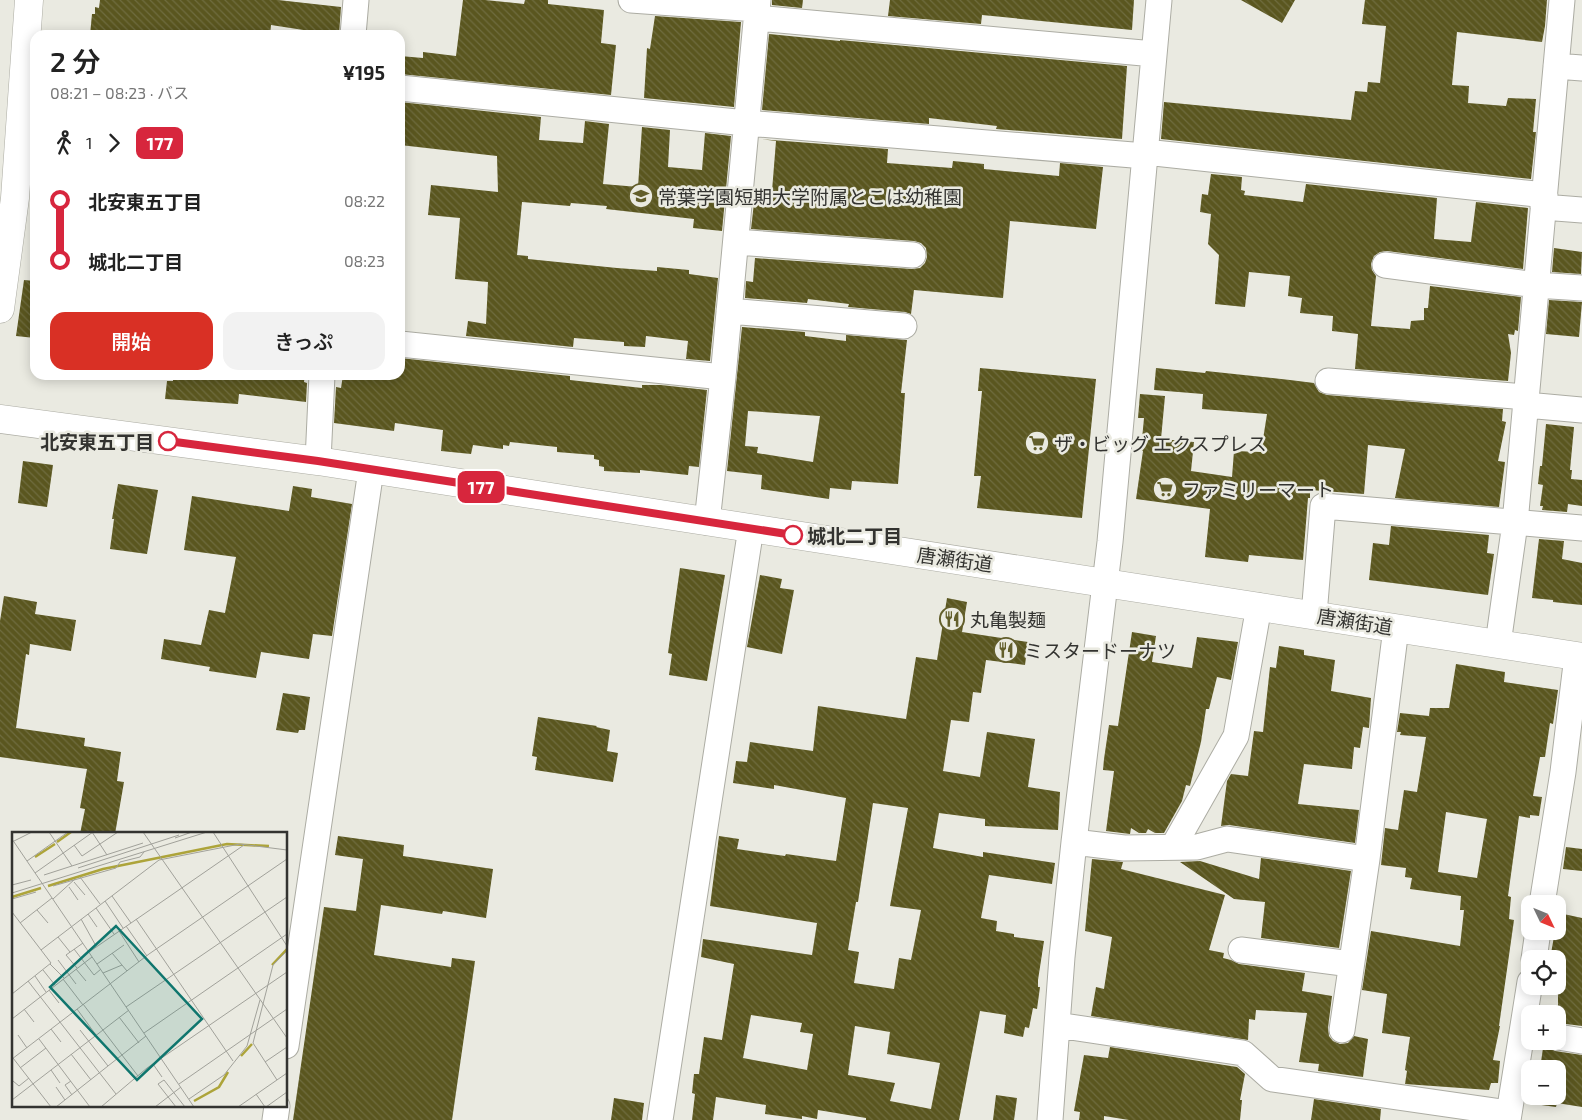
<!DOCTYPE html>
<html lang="ja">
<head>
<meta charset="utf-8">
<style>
  :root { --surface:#fff; --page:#f2f2f2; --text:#222; --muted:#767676; --accent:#d93025 }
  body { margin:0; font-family:"Exo 2","Noto Sans JP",sans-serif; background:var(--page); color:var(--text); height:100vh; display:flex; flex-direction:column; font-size:19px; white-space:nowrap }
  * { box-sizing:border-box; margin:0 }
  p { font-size:16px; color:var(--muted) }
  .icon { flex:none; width:28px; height:28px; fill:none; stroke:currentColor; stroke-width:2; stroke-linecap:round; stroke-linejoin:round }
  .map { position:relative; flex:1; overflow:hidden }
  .side { position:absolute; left:30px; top:30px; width:375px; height:350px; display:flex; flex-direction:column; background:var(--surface); border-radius:15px; box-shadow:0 2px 12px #0003 }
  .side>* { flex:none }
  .badge { padding:0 10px; border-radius:8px; font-size:18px; line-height:32px }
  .needle { width:32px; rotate:133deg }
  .controls { position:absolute; left:1521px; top:895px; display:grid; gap:10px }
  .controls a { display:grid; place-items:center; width:45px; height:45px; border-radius:10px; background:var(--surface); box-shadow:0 2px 12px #0003; font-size:25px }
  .map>.badge { position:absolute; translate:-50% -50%; box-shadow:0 0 0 2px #fff }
  .legs { display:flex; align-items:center; gap:8px; height:55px; padding:0 20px; font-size:16px }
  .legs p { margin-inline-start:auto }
  .headline { display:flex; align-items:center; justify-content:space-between; height:85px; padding:0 20px }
  h1 { font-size:28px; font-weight:600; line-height:38px }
  .button { display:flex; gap:10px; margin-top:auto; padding:10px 20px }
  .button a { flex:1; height:58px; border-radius:15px; background:var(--accent); color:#fff; font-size:20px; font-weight:600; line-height:58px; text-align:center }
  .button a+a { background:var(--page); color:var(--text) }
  ul { padding:0 20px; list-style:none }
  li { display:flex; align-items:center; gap:18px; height:60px; font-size:19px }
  li i { display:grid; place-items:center; width:8px; height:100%; margin:0 6px; background:currentColor }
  li i::after { content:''; width:12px; height:12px; margin:-6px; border:4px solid; border-radius:50%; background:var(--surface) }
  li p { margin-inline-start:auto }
  li:first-child i { background:linear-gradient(#0000 50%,currentColor 0) }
  li:last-child i { background:linear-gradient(currentColor 50%,#0000 0) }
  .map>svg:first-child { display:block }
  .building { fill:url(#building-back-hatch); fill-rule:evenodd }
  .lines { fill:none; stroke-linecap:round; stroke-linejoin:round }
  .minor-casing { stroke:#acaca3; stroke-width:27 }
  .tertiary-casing { stroke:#acaca3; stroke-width:29 }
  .minor { stroke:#fff; stroke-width:25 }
  .tertiary { stroke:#fff; stroke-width:28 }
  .line-1-casing { stroke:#fff; stroke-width:11 }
  .line-1 { stroke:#d7263d; stroke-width:8 }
  .stop-1-dot { fill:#fff; stroke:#d7263d; stroke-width:2.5 }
  .labels { text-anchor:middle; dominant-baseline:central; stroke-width:5; stroke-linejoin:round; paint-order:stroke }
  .poi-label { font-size:19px; fill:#333330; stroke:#eaeae1; text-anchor:start }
  .stop-label { font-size:19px; font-weight:bold; fill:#333330; stroke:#eaeae1; text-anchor:end }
  .street-label { font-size:19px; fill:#333330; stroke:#eaeae1 }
  .inset-river { fill:none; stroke:#ada43a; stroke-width:2.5 }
  .inset-road { fill:none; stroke:#a1a19a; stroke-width:1 }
  .view { fill:#0f766e; fill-opacity:0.15; stroke:#0f766e; stroke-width:2.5 }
  .inset-edge { fill:none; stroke:#333330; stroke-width:2.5 }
</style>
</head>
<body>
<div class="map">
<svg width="1582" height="1120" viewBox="0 0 1582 1120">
  <defs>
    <pattern id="building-back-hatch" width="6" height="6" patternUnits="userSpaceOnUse" patternTransform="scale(1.25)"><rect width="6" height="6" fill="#5a561f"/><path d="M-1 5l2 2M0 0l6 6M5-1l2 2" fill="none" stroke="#6f6c3f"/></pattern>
  </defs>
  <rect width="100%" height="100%" fill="#eaeae1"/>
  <path class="building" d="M100 0H278L341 7 339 35H323V33L271 25 270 35H90L92 14H95V7L99 8Z
    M463 0H485L524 4 525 0H548V4L604 10 601 43 616 45 611 95 400 74V56L423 58V52L456 56Z
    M772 0H803L802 8 772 5Z
    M890 0H1134L1132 30 982 15 981 24 888 16Z
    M1241 0H1295L1282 23Z
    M1365 0H1547L1545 26 1542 42 1457 32 1452 85 1469 86 1468 103 1506 106 1508 98 1536 99 1533 132H1536L1531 179 1161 139 1164 102 1351 120 1355 91 1367 92 1368 82 1380 83 1386 26 1362 24Z
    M655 16 741 22 734 107 644 98 647 48 650 49Z
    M769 34 840 41V40L1127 66 1122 139 996 129 997 126 929 118V124L762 110Z
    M400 102 541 117 539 140 583 143 585 121 609 124 603 184 638 187 642 127 670 130 668 167 702 170 705 133 731 136 722 231 693 228 694 219 606 209 607 206 571 203 570 206 522 202 517 255 528 256V259L617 268 657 271V267L689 270V274L718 278 710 361 686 359 688 341 646 336 645 347 624 346V342L574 338 573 347 466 336 468 321 486 324 488 282 455 279 460 218 428 215 431 185 498 192 497 156 400 145Z
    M759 139 888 149 887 163 952 168 953 161 984 164V169L1059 176 1060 163 1103 167 1096 229 1010 221 1003 298 914 290 911 314 905 312 848 307 849 304 808 299 807 303 745 298 746 281 753 282 755 258 912 269 920 268 925 263 927 257 926 248 921 243 914 241 751 229 754 203 766 204 767 191H772L776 141Z
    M1211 174 1242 177 1241 190 1245 191 1244 195 1303 202 1306 184 1437 198 1434 239 1471 242 1476 202 1528 208 1523 269 1387 251 1380 252 1374 256 1371 264 1372 270 1376 276 1371 326 1410 329 1411 321 1424 320V308H1428L1430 286 1521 297 1518 331 1515 330 1514 335 1508 334 1511 353 1508 381 1355 369 1358 334 1332 331 1333 316 1300 313 1302 298 1288 296 1290 276 1249 272 1245 307 1215 304 1219 255 1208 244 1211 214 1200 212 1202 194 1208 195Z
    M1554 248 1582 252 1581 274 1552 272Z
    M24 280 35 281V338L16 336Z
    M1549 300 1582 302 1579 337 1546 334Z
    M742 327 805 332V336L846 341V335L907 340 901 393H905L898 484 852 481 851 490 830 488 829 499 761 489 762 475 727 471ZM748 411 820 416 813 462 757 453 758 447 745 446Z
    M400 358 570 376V380L642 388V385H661L707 390 699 467 689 466 688 475 640 470V473L604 471V467L599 466V460L594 459V455L557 452V447L510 442 509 446 503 445V449L473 445 471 454 441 451 443 430 395 423 394 431 334 423 336 387 341 388 343 375H400Z
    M980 368 1096 379 1082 518 977 508 981 476H974L982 391H978Z
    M1156 368 1205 373 1206 371 1290 380 1314 383 1319 392 1327 395 1503 409 1502 421 1506 422 1498 461 1505 462 1499 507 1395 498 1405 449 1368 445 1364 494 1310 490V498H1308L1303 560 1249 555 1248 562 1205 557 1210 509 1136 499 1143 451 1141 450 1144 418H1138L1140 394 1165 396 1161 439 1194 442 1191 471 1232 477 1234 451 1261 452 1267 414 1202 409 1203 394 1154 390Z
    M173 375H305L304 382 307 383 306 402 239 394 238 404 165 399 167 381H173Z
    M1546 424 1574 427 1570 470H1572L1571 479 1582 480V506L1568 504 1567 512 1542 510 1543 506H1540L1543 485 1538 484 1540 466H1542Z
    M23 461 53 465 47 507 18 503Z
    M118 484 158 490 147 554 110 549 114 519H112Z
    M293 486 312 489 311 497 352 504 332 636 313 634 309 659 261 652 256 678 209 671 210 667 161 659 164 639 201 645 209 610 225 613 236 557 184 550 192 496 289 511Z
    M1391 526 1489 535 1487 553 1494 554 1488 595 1369 580 1373 543 1389 545Z
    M1539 539 1564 541 1562 559 1582 563V605L1553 602V600L1532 598Z
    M680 568 725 575 707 681 669 675 672 654 668 653Z
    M760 575 782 579 780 588 794 590 782 654 747 647Z
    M4 596 37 602 35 614 76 620 71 651 30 644 29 655 26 654 16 728 85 738 84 746 121 752 117 781 124 782 115 834H80L85 809 80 808 87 769 0 757V621Z
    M947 598 967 602 962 632 1028 642 1025 665 986 660 981 693 973 692 969 722 951 720 943 771 980 777 987 732 1035 739 1028 787 1060 792 1058 830 985 826V819L939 813 933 848 983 857V852L1055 863 1052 884 989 875 981 918 997 921 996 931 1014 934V937L1044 941 1038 980V987H1040L1037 1009 1033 1008 1029 1028 1025 1027 1023 1037 1004 1033 1006 1015 980 1011 959 1120H866V1118L818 1110 817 1119 802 1116V1119L765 1114 766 1105 716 1097 713 1120H692L695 1094 692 1093 694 1074H699L704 1037 722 1040 734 964 701 957 703 939 812 955 817 923 710 906 719 836 739 839 737 849 785 856 786 854 836 861 846 798 774 785V789L733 783 736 761 747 762 750 742 813 751 818 706 906 719 916 657 937 660ZM873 803 908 808 890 906 921 910 911 960 899 958 894 989 854 983 859 952 848 950 856 902H858ZM751 1015 802 1023 800 1032 813 1034 807 1070 743 1058ZM855 1026 890 1032 887 1054 940 1063 931 1109 890 1101 895 1083 848 1075Z
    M1132 632 1156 636 1152 662 1192 668 1197 637 1238 642 1231 680 1217 677 1209 709H1206L1201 742 1190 786 1186 785 1182 801 1164 833H1155L1148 829 1146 833H1139L1131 828 1130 834 1106 831 1114 771 1103 770 1104 759 1109 725 1118 726Z
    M1279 646 1304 650V655L1335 660 1331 691 1371 698 1369 728 1363 727 1360 748 1354 747 1352 769 1304 764 1298 804 1359 810 1355 843 1229 825 1221 826 1227 781 1231 774 1248 776 1254 731 1263 732 1270 667 1276 668Z
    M1456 664 1505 672 1504 682 1558 690 1553 724 1550 723 1545 757H1540L1533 796 1542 797 1539 816 1530 815V818L1519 816 1508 896 1511 897 1509 919 1514 920 1499 1026H1500L1493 1060 1500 1061 1498 1083H1491L1489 1090 1405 1084 1407 1071 1405 1070 1410 1037 1382 1033 1387 994 1362 990 1371 931 1460 946 1464 910H1460L1461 896 1410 889 1412 878 1405 877 1406 868 1381 865 1385 828 1398 830 1404 790 1417 792 1426 737 1400 735 1401 732H1397L1400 713 1429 716 1430 708H1449ZM1446 812 1487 819 1477 878 1438 872Z
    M283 693 310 697 305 730H299L298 733 276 730Z
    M538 717 597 726 596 727 610 730 607 751 618 753 613 782 535 770 537 757 532 756Z
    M338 836 404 845 403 856 493 869 486 918 443 911 442 914 381 905 374 955 451 967 452 958 475 961 452 1120H293L324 907 356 911 363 859 335 855Z
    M1566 847 1582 849V871L1563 869Z
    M1261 858 1351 871 1339 948 1261 938 1265 902 1234 899 1180 862 1200 861 1259 879Z
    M1092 859 1123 862 1121 869 1225 895 1209 950 1224 953 1223 958 1231 960 1239 964 1305 973 1302 991 1332 996 1328 1028 1329 1036 1333 1041 1340 1044 1348 1043 1354 1036 1368 1039 1363 1077 1318 1071 1319 1064 1299 1062 1307 1013 1256 1010 1255 1020 1249 1019 1248 1040 1091 1016 1096 987 1104 989 1112 937 1085 931Z
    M1559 913 1582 918V1026L1558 1023V1014H1548L1549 1005 1558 1006V959H1550L1555 931H1558Z
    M1544 1041 1549 1048 1555 1051 1582 1055V1107L1557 1103 1556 1107 1534 1104 1535 1096H1558V1069H1540Z
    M1110 1047 1237 1067 1245 1074 1240 1100H1242L1240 1120H1129L1104 1116V1120H1079L1080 1112 1074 1111 1084 1055 1108 1058Z
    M996 1095 1017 1098 1014 1120H993Z
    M614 1098 644 1103 642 1120H611Z
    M1314 1099 1381 1109 1380 1120H1311Z"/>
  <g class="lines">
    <defs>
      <path id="minor" d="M631 0 757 9
        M756 18 1154 54
        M353 35 356 0
        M1556 66 1582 68
        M400 88 746 123 1145 156
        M1145 152 1545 195
        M1543 207 1582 210
        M736 242 913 255
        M1385 265 1536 285 1582 288
        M729 311 904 326
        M400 344 723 377
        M1328 381 1527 397
        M1526 405 1582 410
        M318 461 322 375
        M707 522 723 377 758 0
        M1314 615 1323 506 1582 528
        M1498 644 1515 523 1562 0
        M1074 842 1124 848 1197 847 1227 839 1367 859
        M1173 847 1236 736 1259 606
        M1542 904 1563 772 1577 656
        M1241 950 1351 964
        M1534 959 1538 931
        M1057 1025 1243 1053 1272 1079 1509 1113
        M1342 1030 1367 859 1396 628
        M1558 1037 1582 1041
        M286 1046 371 470
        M275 1120 277 1106
        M660 1120 751 528
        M1050 1120 1062 957 1074 842 1110 542 1159 0
        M1508 1120 1530 982"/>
      <path id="tertiary" d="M0 309 15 198 29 0
        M0 419 318 461 1582 657"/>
    </defs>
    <use href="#minor" class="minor-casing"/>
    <use href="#tertiary" class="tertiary-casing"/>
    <use href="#minor" class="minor"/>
    <use href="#tertiary" class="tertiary"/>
  </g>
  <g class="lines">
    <defs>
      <path id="line-1" d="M168 441 318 461 793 535"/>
    </defs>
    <use href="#line-1" class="line-1-casing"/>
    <use href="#line-1" class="line-1"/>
  </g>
  <defs>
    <symbol id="school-ring" viewBox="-11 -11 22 22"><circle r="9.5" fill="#eaeae1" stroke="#625e2b" stroke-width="1.5"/><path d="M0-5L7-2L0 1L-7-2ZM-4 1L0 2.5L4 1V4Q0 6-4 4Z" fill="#625e2b"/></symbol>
    <symbol id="supermarket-ring" viewBox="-11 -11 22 22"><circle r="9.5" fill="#eaeae1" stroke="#625e2b" stroke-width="1.5"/><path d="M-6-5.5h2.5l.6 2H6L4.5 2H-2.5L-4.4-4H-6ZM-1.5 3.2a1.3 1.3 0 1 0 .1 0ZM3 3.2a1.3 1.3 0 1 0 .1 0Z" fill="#625e2b"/></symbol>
    <symbol id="restaurant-ring" viewBox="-11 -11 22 22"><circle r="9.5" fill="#eaeae1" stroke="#625e2b" stroke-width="1.5"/><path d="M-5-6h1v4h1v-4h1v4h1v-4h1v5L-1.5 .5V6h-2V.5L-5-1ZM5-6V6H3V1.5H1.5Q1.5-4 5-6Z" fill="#625e2b"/></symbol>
  </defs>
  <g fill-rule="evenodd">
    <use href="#school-ring" x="627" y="182" width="28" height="28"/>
    <use href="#supermarket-ring" x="1023" y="429" width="28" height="28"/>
    <use href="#supermarket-ring" x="1151" y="475" width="28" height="28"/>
    <use href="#restaurant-ring" x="938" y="605" width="28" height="28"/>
    <use href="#restaurant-ring" x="992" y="636" width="28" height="28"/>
  </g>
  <g class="stop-1-dot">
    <circle cx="168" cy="441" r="9"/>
    <circle cx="793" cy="535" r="9"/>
  </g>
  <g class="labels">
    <g class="poi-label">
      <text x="658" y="196">常葉学園短期大学附属とこは幼稚園</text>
      <text x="1054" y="443">ザ・ビッグ エクスプレス</text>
      <text x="1182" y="489">ファミリーマート</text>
      <text x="970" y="619">丸亀製麺</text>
      <text x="1024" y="650">ミスタードーナツ</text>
    </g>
    <g class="stop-label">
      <text x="154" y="441">北安東五丁目</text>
      <text x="807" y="535" text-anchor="start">城北二丁目</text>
    </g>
    <g class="street-label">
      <text transform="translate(955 559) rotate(8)">唐瀬街道</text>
      <text transform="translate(1355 621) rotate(9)">唐瀬街道</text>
    </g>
  </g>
  <g transform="translate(12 832)">
    <rect width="275" height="275" fill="#eaeae1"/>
    <path class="inset-river" d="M45 10 59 0M23 25 43 12M36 54 91 37 215 12 257 14M0 65 29 56M260 133 275 117M229 224 240 212M182 269 207 255 216 240"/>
    <path class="inset-road" d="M37 0 60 34M80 0 95 23M131 0 275 206M201 0 275 114M163 6 180 0M0 7 182 275M2 9 20 0M62 13 70 24 106 0M15 29 56 0M66 36 167 3M23 41 81 0M32 43 131 11M68 45 88 72M62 50 73 63M0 53 19 48M41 54 104 36 108 30 128 25 132 20M57 55 66 68M0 61 195 0M100 64 119 91M0 67 24 60M41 67 63 47M93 69 111 96M84 76 102 102M25 78 36 91M0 80 39 131 0 162M76 82 85 95M69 87 84 114M124 87 221 229M8 91 40 66M114 94 135 124M107 99 127 130M46 105 58 120M62 117 82 143 89 137M29 118 147 28 228 12 275 18M77 120 232 13M100 121 115 139M46 128 64 152M38 132 52 146M85 132 112 113M65 136 54 123 71 111M64 137 74 149M31 138 43 153M91 141 110 133M23 144 34 160M51 147 71 173M16 149 104 262M37 158 47 171M71 172 126 244M114 175 275 65M12 177 22 190M65 177 84 203M107 185 127 211M0 187 80 125M39 197 49 210M68 198 96 234M132 201 275 102M6 203 15 216M27 207 78 275M59 222 79 248M1 226 39 275M0 227 137 122 275 27M253 230 275 215M141 232 150 245M8 236 34 216M39 238 48 251M265 248 241 211 261 133 275 119M1 249 7 254 17 246M59 249 53 253 60 263M167 252 275 177M44 255 53 268M244 262 253 275M177 267 212 243 235 214 248 168M0 268 117 178M44 275 134 204M89 275 135 236 275 140M143 275 169 255M164 275 146 252 152 248 173 275M226 275 275 241M254 275 275 260"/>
    <path class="view" d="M104 94 190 187 125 248 38 155Z"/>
    <rect width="275" height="275" class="inset-edge"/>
  </g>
</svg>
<div class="controls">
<a><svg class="needle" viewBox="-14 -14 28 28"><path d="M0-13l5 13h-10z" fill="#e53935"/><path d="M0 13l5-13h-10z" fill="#767676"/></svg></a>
<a><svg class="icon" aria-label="locate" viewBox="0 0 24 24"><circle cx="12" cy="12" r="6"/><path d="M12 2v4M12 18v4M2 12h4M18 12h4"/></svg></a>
<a>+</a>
<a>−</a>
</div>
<b class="badge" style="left:481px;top:487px;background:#d7263d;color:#fff">177</b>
<section class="side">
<div class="headline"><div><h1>2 分</h1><p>08:21 – 08:23 · バス</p></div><b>¥195</b></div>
<div class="legs"><svg class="icon" aria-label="walk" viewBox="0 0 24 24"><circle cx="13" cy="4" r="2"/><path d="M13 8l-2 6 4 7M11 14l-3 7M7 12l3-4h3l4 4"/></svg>1<svg class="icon" aria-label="forward" viewBox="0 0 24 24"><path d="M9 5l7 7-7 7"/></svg><b class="badge" style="background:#d7263d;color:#fff">177</b></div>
<ul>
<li><i style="color:#d7263d"></i><b>北安東五丁目</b><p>08:22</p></li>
<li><i style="color:#d7263d"></i><b>城北二丁目</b><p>08:23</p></li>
</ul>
<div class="button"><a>開始</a><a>きっぷ</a></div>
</section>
</div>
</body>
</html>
